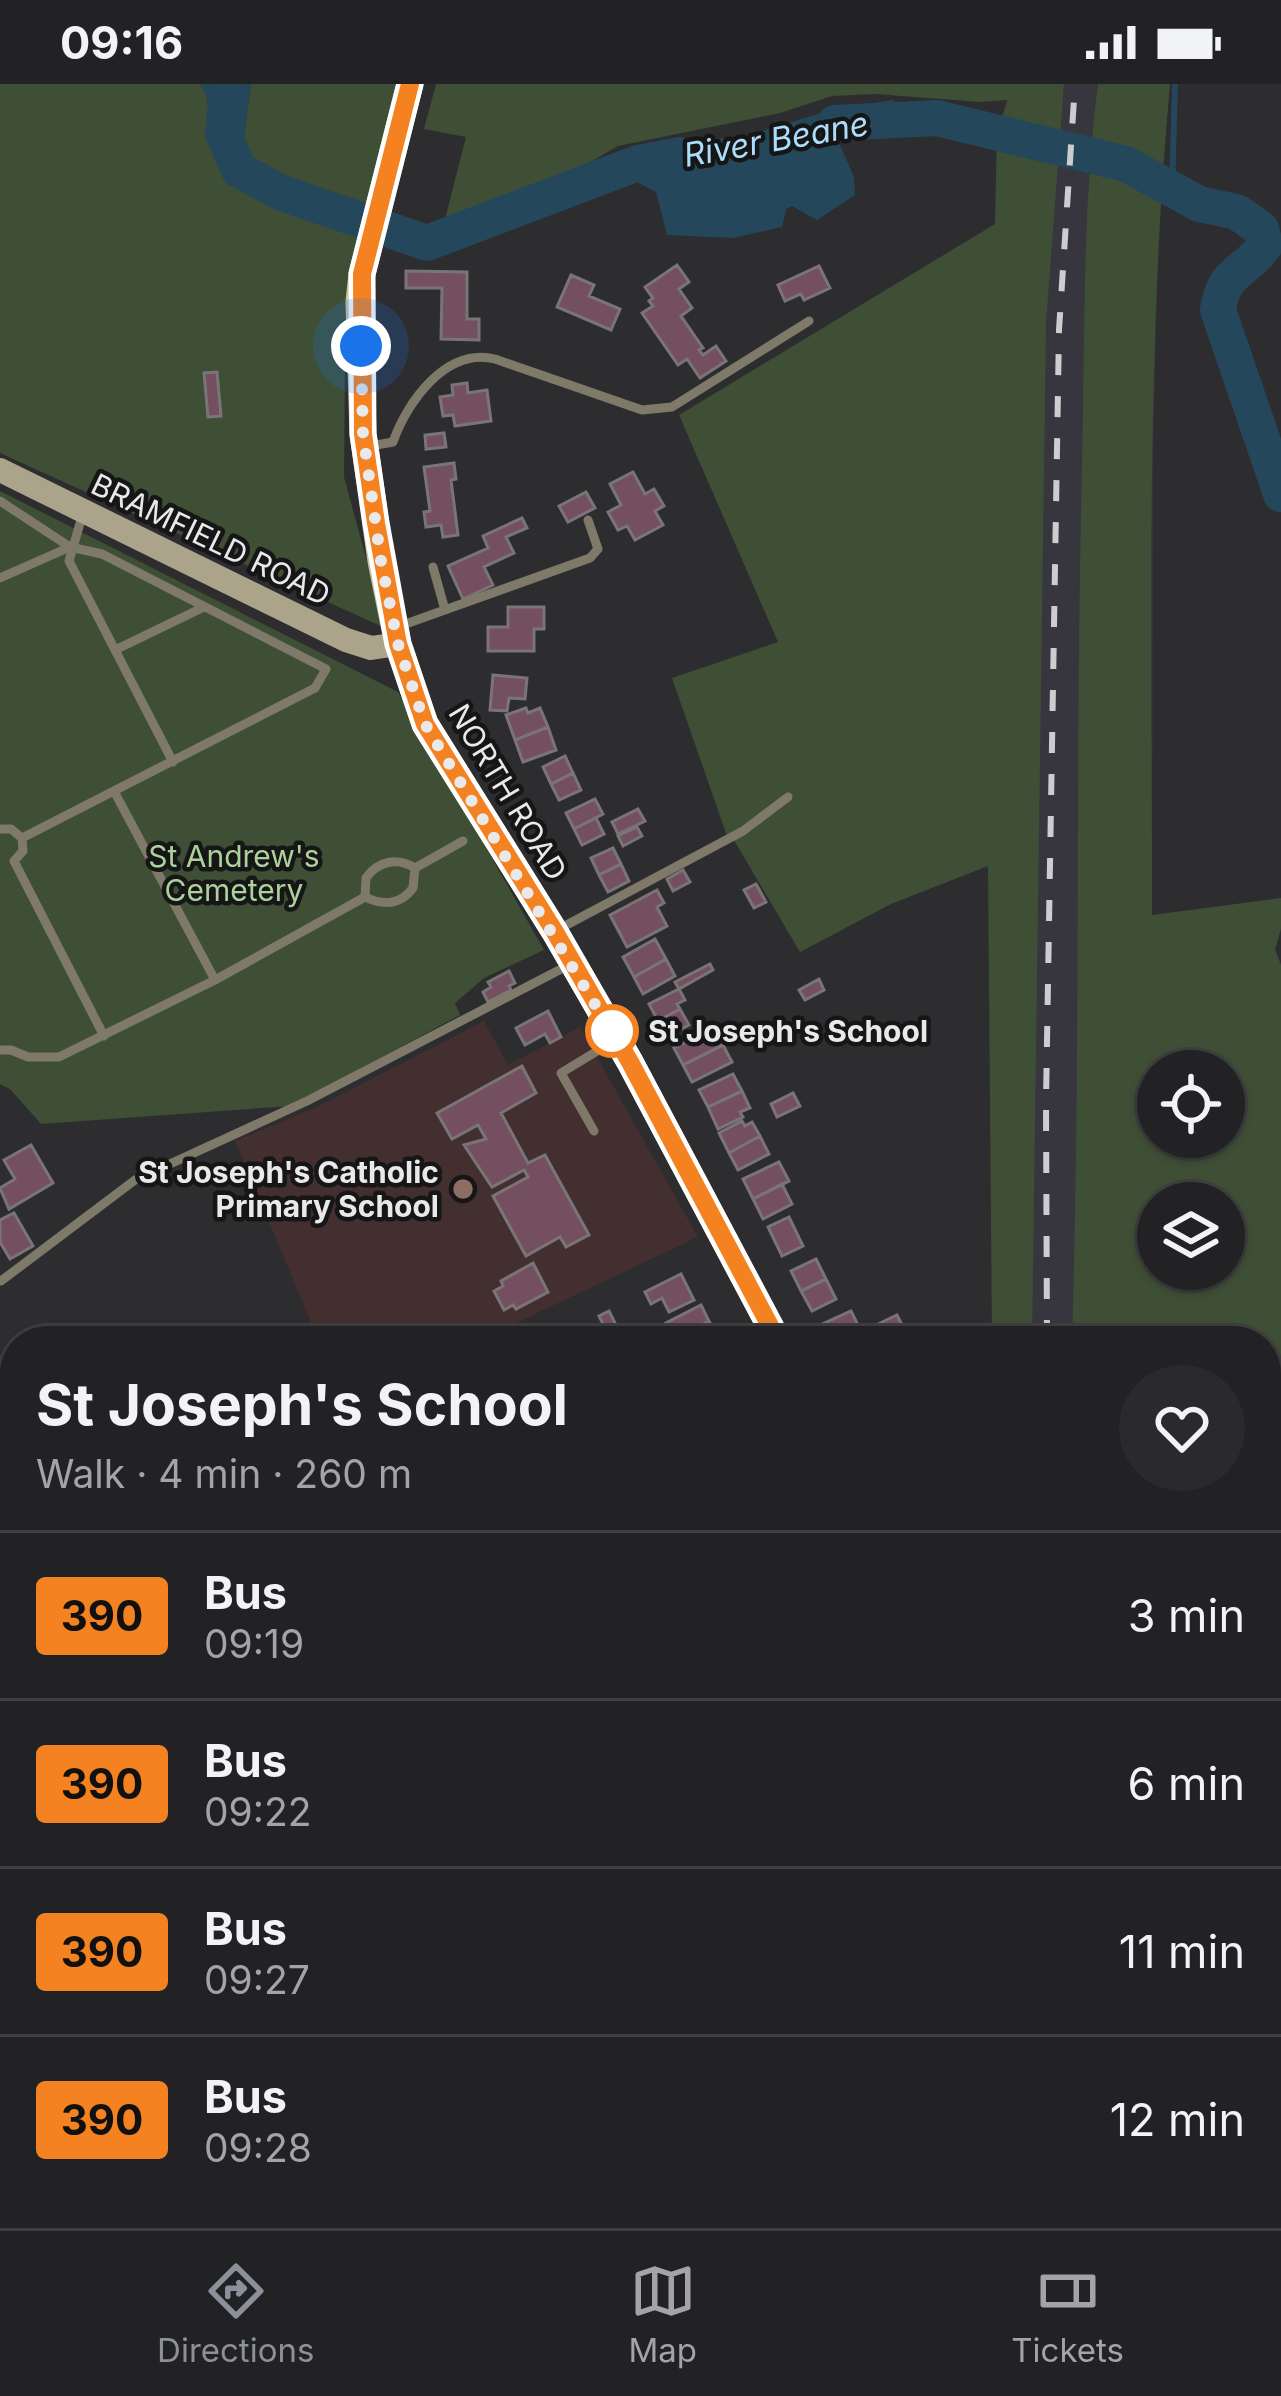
<!DOCTYPE html>
<html lang="en">
<head>
<meta charset="utf-8">
<style>
  :root { --surface:#222224; --page:#2a2a2c; --text:#f1f3f6; --muted:#a2a4a6; --line:#3f3f41; --accent:#8c9099 }
  body { margin:0; font-family:Inter,sans-serif; background:var(--page); color:var(--text); height:100vh; display:flex; flex-direction:column; font-size:45px; white-space:nowrap }
  * { box-sizing:border-box; margin:0 }
  p { font-size:39px; color:var(--muted) }
  .icon { flex:none; width:66px; height:66px; fill:none; stroke:currentColor; stroke-width:2; stroke-linecap:round; stroke-linejoin:round }
  .map { position:relative; flex:1; overflow:hidden }
  .details { position:absolute; left:0px; top:1242px; width:1281px; height:903px; display:flex; flex-direction:column; background:var(--surface); border-radius:48px 48px 0 0; box-shadow:0 3px 9px #0004,0 0 0 3px var(--line) }
  .details>* { flex:none }
  .badge { padding:0 24px; border-radius:9px; font-size:42px; line-height:78px }
  .controls { position:absolute; left:1137px; top:966px; display:grid; gap:24px }
  .controls a { display:grid; place-items:center; width:108px; height:108px; border-radius:50%; background:var(--surface); box-shadow:0 3px 9px #0004,0 0 0 3px var(--line); font-size:60px }
  .you { position:absolute; width:60px; height:60px; margin:-30px; border:9px solid #fff; border-radius:50%; background:#1a73e8; box-shadow:0 0 0 18px #1a73e833 }
  .map>.badge { position:absolute; translate:-50% -50%; box-shadow:0 0 0 6px #fff }
  .round { display:grid; place-items:center; flex:none; width:126px; height:126px; border-radius:63px; background:var(--page) }
  .headline { display:flex; align-items:center; justify-content:space-between; height:204px; padding:0 36px }
  h1 { font-size:57px; font-weight:700; line-height:90px }
  ul { padding:0; list-style:none }
  li { display:flex; align-items:center; gap:36px; height:168px; padding:0 36px; border-top:3px solid var(--line) }
  li div { flex:1 }
  li b { display:block; font-size:45px }
  li em { font-style:normal }
  li .badge { min-width:132px; font-weight:700; text-align:center }
  .status { display:flex; justify-content:space-between; align-items:center; height:84px; padding:0 60px; background:var(--surface); direction:ltr }
  .status svg { height:33px; fill:currentColor }
  .tabs { display:flex; justify-content:space-around; align-items:center; height:168px; border-top:3px solid var(--line); background:var(--surface); font-size:33px; color:var(--muted) }
  .tabs a { display:grid; justify-items:center; gap:6px }
  .tabs .current { color:var(--accent) }
  .map>svg:first-child { display:block }
  .built { fill:#37363e }
  .education { fill:#432f30 }
  .green { fill:#3e4f36; fill-rule:evenodd }
  .water { fill:#24475c }
  .lines { fill:none; stroke-linecap:round; stroke-linejoin:round }
  .stream { stroke:#24475c; stroke-width:6 }
  .river { stroke:#24475c; stroke-width:36 }
  .building { fill:#744f60; stroke:#797577; stroke-width:3 }
  .lane { stroke:#7e7969; stroke-width:9 }
  .street { stroke:#7e7969; stroke-width:18 }
  .secondary { stroke:#aba48b; stroke-width:24 }
  .primary { stroke:#cec5a4; stroke-width:27 }
  .rail { stroke:#cdcdcf; stroke-width:6; stroke-dasharray:21 21; stroke-linecap:butt }
  .line-casing { stroke:#fff; stroke-width:27 }
  .line { stroke:#f58220; stroke-width:18 }
  .walk { stroke:#e9e9eb; stroke-width:12; stroke-dasharray:0 21.6 }
  .stop-dot { fill:#fff; stroke:#f58220; stroke-width:6 }
  .education-dot { fill:#8d6e63; stroke:#161617; stroke-width:4.5 }
  .labels { text-anchor:middle; dominant-baseline:central; stroke-width:9; stroke-linejoin:round; paint-order:stroke }
  .street-label { font-size:30px; fill:#e9e9eb; stroke:#161617 }
  .park-label { font-size:30px; fill:#acd19a; stroke:#161617 }
  .stop-label { font-size:30px; font-weight:bold; fill:#e9e9eb; stroke:#161617; text-anchor:start }
  .poi-label { font-size:30px; font-weight:bold; fill:#e9e9eb; stroke:#161617; text-anchor:end }
  .water-label { font-size:33px; font-style:italic; fill:#abddfc; stroke:#161617 }
</style>
</head>
<body>
<div class="status"><b>09:16</b><svg viewBox="0 0 49 12"><path d="M0 12V9h3v3zM5 12V6h3v6zM10 12V3h3v9zM15 12V0h3v12zM26 1h20v11H26zM47 4h2v5h-2z"/></svg></div>
<div class="map">
<svg width="1281" height="2144" viewBox="0 0 1281 2144">
  <rect width="100%" height="100%" fill="#2d2d30"/>
  <path class="built" d="M1011 0H1170L1159 116 1153 371 1152 831 1162 1257H992L997 49Z
    M925 2130H1189L1184 2144H923Z"/>
  <path class="education" d="M484 937 508 981 580 943 698 1153 478 1257H319L235 1057 319 1022Z"/>
  <path class="green" d="M0 0H200L206 8 215 64 238 97 256 108 307 124 298 112 300 104 265 87 242 69 251 0H399L358 164 345 272 344 393 385 544 0 369Z
    M436 0H1064L1046 239 1032 1257H992L988 782 891 820 800 868 735 758 727 752 672 594 778 558 679 331 995 140 997 49 1008 16 980 18 875 10 832 12 780 29 618 62 587 80 443 143 466 53 424 45Z
    M1098 0H1170C1145 275 1152 554 1152 831L1281 814V845L1275 865 1281 881V1676L1266 1695V1257H1072C1081 965 1075 674 1082 382 1085 256 1082 126 1098 0ZM1158 987H1224V1053H1158ZM1158 1119H1224V1185H1158Z
    M0 407 398 608 544 866 484 894 455 919 460 931 290 1022 41 1040 10 1005 0 1000Z"/>
  <path class="water" d="M200 0H251L242 69 225 77C207 54 216 23 200 0Z
    M895 16 875 43 852 45 839 59 854 93 855 111 817 136 792 122 786 125 782 143 733 154 667 151 656 108 631 95 632 70 696 57 746 52 841 23Z"/>
  <g class="lines">
    <path class="stream" d="M1172 107 1175 0"/>
    <path class="river" d="M228 0 223 49 239 86 282 109 427 159 638 79 680 71
      M835 39 937 34 1126 80 1199 120 1237 128 1261 145 1265 161C1246 189 1223 186 1218 226L1281 410"/>
  </g>
  <path class="building" d="M677 181 689 198 679 205 692 224 681 232 703 264 699 266 703 271 716 262 726 277 700 294 687 275 678 281 642 229 653 222 649 217 653 214 645 203Z
    M819 182 830 204 804 216 801 210 785 217 778 201Z
    M406 187 467 188V235H479V256L441 255 442 204H406Z
    M571 191 594 201 589 212 620 225 611 246 557 223Z
    M217 288 221 332 208 333 204 289Z
    M467 299 468 309 487 306 491 337 455 342 453 331 443 332 440 313 453 311 452 301Z
    M444 349 446 363 426 365 425 351Z
    M454 379 456 395 451 396 458 451 443 453 441 441 426 443 424 428 430 427 424 383Z
    M633 388 645 410 654 405 664 422 655 427 663 441 635 456 627 442 618 446 608 428 621 421 610 400Z
    M586 408 595 424 568 438 559 422Z
    M522 434 527 444 506 453 514 469 484 483 493 501 463 515 448 482 488 464 483 452Z
    M508 523H544V545H534V567H488V543H508Z
    M493 591 527 594 525 615 509 614 507 627 490 626Z
    M526 624 528 629 540 624 548 643 515 656 506 631Z
    M548 643 556 666 523 678 515 656Z
    M565 672 573 689 551 700 543 683Z
    M573 689 581 706 559 716 551 700Z
    M595 715 603 730 574 745 566 729Z
    M638 725 645 737 618 750 612 738Z
    M596 734 604 750 582 761 574 745Z
    M637 743 642 752 623 762 618 752Z
    M613 764 621 780 599 791 591 774Z
    M621 780 629 797 608 808 599 791Z
    M683 786 690 798 673 807 667 795Z
    M756 800 766 818 754 824 744 806Z
    M657 806 664 819 657 823 667 842 627 863 610 831Z
    M655 855 666 875 634 893 623 873Z
    M666 875 675 892 643 910 634 893Z
    M710 880 713 886 679 905 675 898Z
    M509 887 515 899 509 902 511 906 488 918 483 908 491 903 488 898Z
    M819 895 824 906 805 916 799 906Z
    M679 905 685 916 677 920 680 925 658 937 649 920Z
    M680 925 689 941 667 953 658 937Z
    M548 927 561 953 550 959 545 950 525 961 516 944Z
    M714 944 723 961 683 981 674 964Z
    M723 961 732 978 692 998 683 981Z
    M522 982 536 1009 501 1029 528 1079 545 1071 589 1151 566 1163 560 1153 526 1172 493 1112 528 1093 524 1086 492 1103 464 1061 486 1055 478 1041 452 1055 437 1029Z
    M733 990 742 1007 708 1023 699 1006Z
    M742 1007 750 1024 740 1028 743 1033 718 1045 708 1023Z
    M793 1009 800 1022 777 1033 771 1020Z
    M742 1037 745 1042 752 1038 760 1052 729 1069 719 1049Z
    M760 1052 769 1070 738 1086 729 1069Z
    M31 1061 53 1099 9 1125 0 1104 15 1095 4 1076Z
    M779 1078 789 1097 753 1115 743 1095Z
    M782 1100 792 1120 763 1135 753 1115Z
    M14 1129 33 1162 10 1175 0 1158V1136Z
    M789 1133 803 1162 782 1172 768 1143Z
    M816 1175 826 1195 801 1207 791 1187Z
    M533 1179 548 1208 516 1225 513 1221 504 1226 494 1207 503 1202 501 1197Z
    M681 1190 694 1216 669 1228 662 1214 651 1220 645 1208Z
    M826 1195 836 1215 812 1227 801 1207Z
    M701 1221 709 1237 674 1255 666 1239Z
    M609 1227 620 1249 610 1254 599 1232Z
    M851 1227 860 1245 835 1257H825L818 1242Z
    M897 1231 902 1241 868 1257H843Z
    M709 1237 717 1252 708 1257H675Z
    M0 1772 15 1774V1801L0 1799Z
    M0 1799 15 1801 13 1819 0 1817Z
    M1266 2005 1281 2028V2052L1278 2055 1266 2040Z
    M188 2130H209V2137L234 2136V2144H198V2138H188Z
    M346 2130H369L373 2144H337L334 2134Z
    M553 2130H593L599 2134 591 2144H566L551 2133Z
    M688 2130H694L711 2141 679 2144Z
    M795 2130H823L816 2144 791 2142Z
    M1011 2130H1043L1044 2144H1012Z
    M1238 2130 1253 2143 1222 2144Z"/>
  <g class="lines">
    <path class="lane" d="M371 362 393 358C407 318 446 263 495 275L642 326 672 323 809 237
      M0 417 70 463 102 470 326 585 315 604 22 754
      M83 429 69 477 173 678
      M433 483 445 526
      M0 494 70 463
      M400 542 590 474 598 465 588 436
      M115 566 204 523
      M0 745H11L22 754 23 767 14 777
      M14 777 104 952
      M365 813C384 822 400 821 413 804L415 784
      M559 845 743 747 788 713
      M215 896 365 813 366 794C378 777 397 773 415 784L463 757
      M0 966H11L28 973H59L215 896 115 709
      M594 1047 561 989 612 958
      M1 1197 135 1096 307 1017 567 882
      M1266 2081 1281 2068
      M762 2130 779 2144"/>
    <path class="street" d="M1266 1721 1281 1703
      M0 1746 15 1743
      M0 1915 15 1917
      M291 2144 292 2130"/>
    <path class="secondary" d="M0 386 346 556 371 564 398 560
      M0 2038 15 2039"/>
    <path class="primary" d="M410 0 362 190 359 218 363 350 381 477 398 560 425 640 555 848 630 978 778 1257
      M1266 2094 1281 2111"/>
    <path class="rail" d="M1047 1257 1046 1017 1059 246 1075 0
      M1057 2130V2144"/>
  </g>
  <g class="lines">
    <defs>
      <path id="line" d="M410 0 362 190 363 350 376 439 398 560 425 640 555 848 630 978 778 1257"/>
    </defs>
    <use href="#line" class="line-casing"/>
    <use href="#line" class="line"/>
    <path class="walk" d="M361 262 363 350 381 477 398 560 425 640 616 955 612 947"/>
  </g>
  <circle class="stop-dot" cx="612" cy="947" r="24"/>
  <circle class="education-dot" cx="463" cy="1105" r="12"/>
  <g class="labels">
    <g class="street-label">
      <text transform="translate(211 455) rotate(26)">BRAMFIELD ROAD</text>
      <text transform="translate(508 708) rotate(59)">NORTH ROAD</text>
    </g>
    <g class="park-label">
      <text x="234" y="772">St Andrew's<tspan x="234" dy="34">Cemetery</tspan></text>
    </g>
    <g class="stop-label">
      <text x="648" y="947">St Joseph's School</text>
    </g>
    <g class="poi-label">
      <text x="439" y="1088">St Joseph's Catholic<tspan x="439" dy="34">Primary School</tspan></text>
    </g>
    <g class="water-label">
      <text transform="translate(776 55) rotate(-10)">River Beane</text>
    </g>
  </g>
</svg>
<div class="controls">
<a><svg class="icon" aria-label="locate" viewBox="0 0 24 24"><circle cx="12" cy="12" r="6"/><path d="M12 2v4M12 18v4M2 12h4M18 12h4"/></svg></a>
<a><svg class="icon" aria-label="layers" viewBox="0 0 24 24"><path d="M12 4l9 5-9 5-9-5zM3 14l9 5 9-5"/></svg></a>
</div>
<div class="you" style="left:361px;top:262px"></div>
<section class="details">
<div class="headline"><div><h1>St Joseph's School</h1><p>Walk · 4 min · 260 m</p></div><a class="round"><svg class="icon" aria-label="heart" viewBox="0 0 24 24"><path d="M12 20l-8-8c-3-5 5-10 8-4 3-6 11-1 8 4z"/></svg></a></div>
<ul>
<li><span class="badge" style="background:#f58220;color:#111">390</span><div><b>Bus</b><p>09:19</p></div><em>3 min</em></li>
<li><span class="badge" style="background:#f58220;color:#111">390</span><div><b>Bus</b><p>09:22</p></div><em>6 min</em></li>
<li><span class="badge" style="background:#f58220;color:#111">390</span><div><b>Bus</b><p>09:27</p></div><em>11 min</em></li>
<li><span class="badge" style="background:#f58220;color:#111">390</span><div><b>Bus</b><p>09:28</p></div><em>12 min</em></li>
</ul>
</section>
</div>
<nav class="tabs">
<a class="current"><svg class="icon" aria-label="directions" viewBox="0 0 24 24"><path d="M12 3l9 9-9 9-9-9zM9 14v-3h6M13 9l2 2-2 2"/></svg>Directions</a>
<a><svg class="icon" aria-label="map" viewBox="0 0 24 24"><path d="M3 6l6-2 6 2 6-2v14l-6 2-6-2-6 2zM9 4v14M15 6v14"/></svg>Map</a>
<a><svg class="icon" aria-label="tickets" viewBox="0 0 24 24"><path d="M3 7h18v10H3zM15 7v10"/></svg>Tickets</a>
</nav>
</body>
</html>
